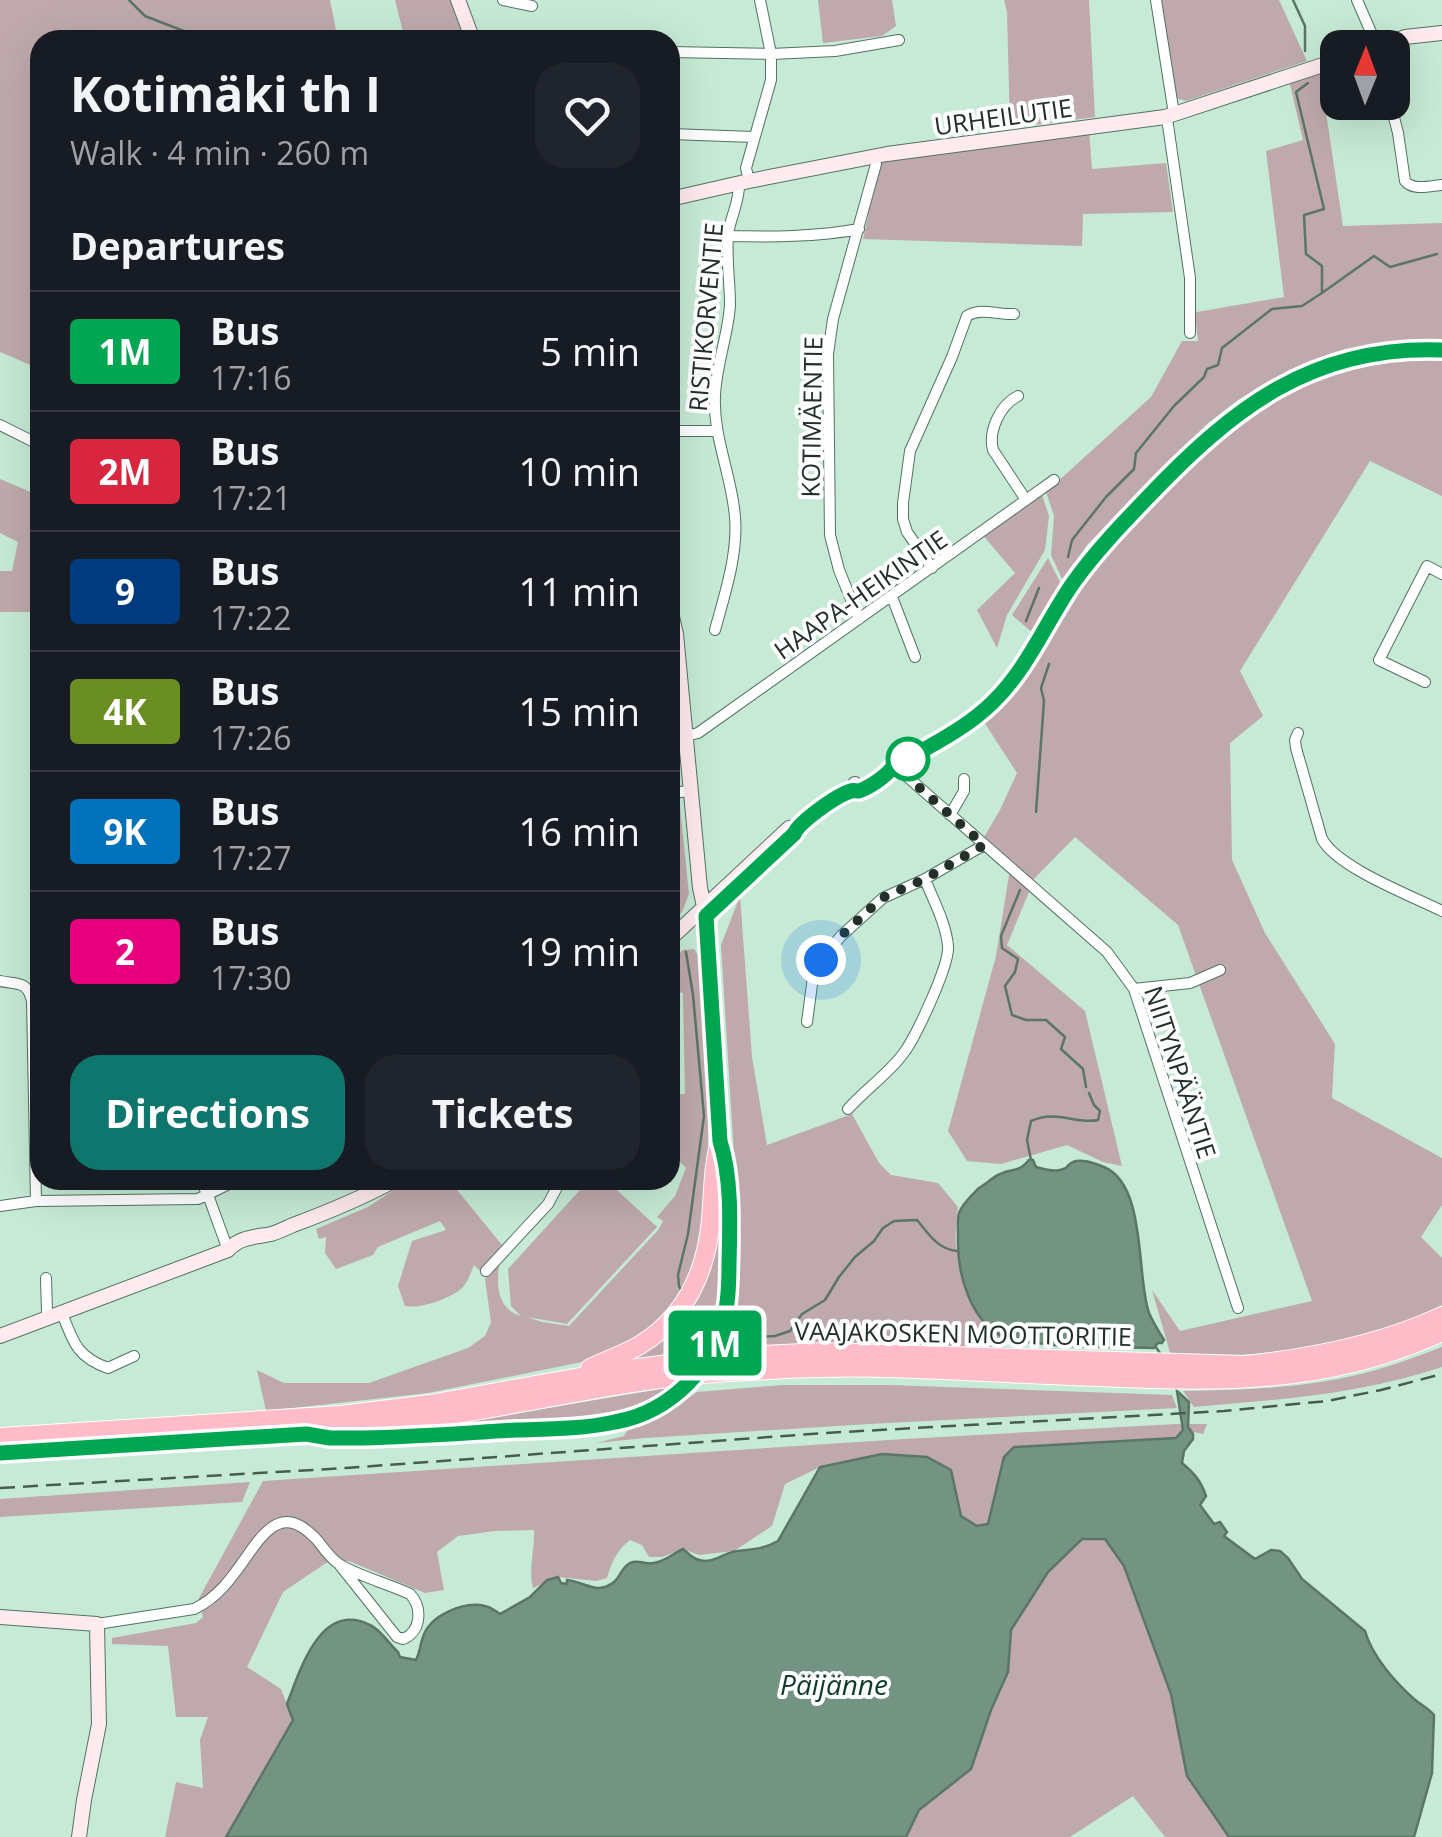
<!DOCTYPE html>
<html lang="en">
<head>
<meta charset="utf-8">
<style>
  :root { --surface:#171b24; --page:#20242c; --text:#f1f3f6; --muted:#9ea1a6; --line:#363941; --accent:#0f766e }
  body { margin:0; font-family:"Open Sans",sans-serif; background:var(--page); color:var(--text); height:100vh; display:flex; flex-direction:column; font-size:38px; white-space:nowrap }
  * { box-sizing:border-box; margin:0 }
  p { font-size:32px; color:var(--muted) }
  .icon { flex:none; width:55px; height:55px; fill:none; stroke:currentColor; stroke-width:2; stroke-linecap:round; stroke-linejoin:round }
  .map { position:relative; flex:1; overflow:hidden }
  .panel { position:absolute; left:30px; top:30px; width:650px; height:1160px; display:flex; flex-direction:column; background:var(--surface); border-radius:30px; box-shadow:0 10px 40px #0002 }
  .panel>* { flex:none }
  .badge { padding:0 20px; border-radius:8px; font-size:35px; line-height:65px }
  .needle { width:65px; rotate:1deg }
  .tools { position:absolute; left:1320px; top:30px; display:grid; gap:20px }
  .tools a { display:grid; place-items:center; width:90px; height:90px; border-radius:20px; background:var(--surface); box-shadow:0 10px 40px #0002; font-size:50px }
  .you { position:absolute; width:50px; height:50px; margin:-25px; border:8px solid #fff; border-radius:50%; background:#1a73e8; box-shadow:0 0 0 15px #1a73e833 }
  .map>.badge { position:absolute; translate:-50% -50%; box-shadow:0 0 0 5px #fff }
  h2 { padding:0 40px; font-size:38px; line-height:90px }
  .round { display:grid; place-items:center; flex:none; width:105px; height:105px; border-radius:30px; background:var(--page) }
  .summary { display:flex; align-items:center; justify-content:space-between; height:170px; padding:0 40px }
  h1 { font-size:48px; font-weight:700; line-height:75px }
  .cta { display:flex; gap:20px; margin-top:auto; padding:20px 40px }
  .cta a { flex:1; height:115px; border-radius:30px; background:var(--accent); color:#fff; font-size:40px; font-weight:700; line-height:115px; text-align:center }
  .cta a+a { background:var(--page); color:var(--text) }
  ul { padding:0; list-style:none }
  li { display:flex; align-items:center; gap:30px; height:120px; padding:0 40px; border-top:2px solid var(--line) }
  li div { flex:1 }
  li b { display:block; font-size:38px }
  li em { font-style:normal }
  li .badge { min-width:110px; font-weight:700; text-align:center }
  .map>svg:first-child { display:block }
  .green { fill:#bfa9ac }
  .water { fill:#739482; stroke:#5b7667; stroke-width:2.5 }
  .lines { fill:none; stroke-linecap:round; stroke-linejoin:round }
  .stream { stroke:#5b7667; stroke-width:2.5 }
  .street-casing { stroke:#527362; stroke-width:12 }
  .secondary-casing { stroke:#527362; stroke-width:16 }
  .highway-casing { stroke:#fff; stroke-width:20 }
  .street { stroke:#fff; stroke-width:10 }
  .secondary { stroke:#ffebef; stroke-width:14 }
  .highway { stroke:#febcc9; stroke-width:18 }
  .rail { stroke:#485b51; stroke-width:2.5; stroke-dasharray:15 8; stroke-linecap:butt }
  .highway-bridge-casing { stroke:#fff; stroke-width:20; stroke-linecap:butt }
  .highway-bridge { stroke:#febcc9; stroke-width:18 }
  .line-casing { stroke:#fff; stroke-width:22 }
  .line { stroke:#00a651; stroke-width:15 }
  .walk { stroke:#223029; stroke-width:10; stroke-dasharray:0 18 }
  .stop-dot { fill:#fff; stroke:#00a651; stroke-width:5 }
  .labels { text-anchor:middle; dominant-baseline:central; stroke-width:8; stroke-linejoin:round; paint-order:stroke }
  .street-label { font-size:25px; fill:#223029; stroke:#fff }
  .water-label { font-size:28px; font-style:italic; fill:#0e3b28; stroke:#fff }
</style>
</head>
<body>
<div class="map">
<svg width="1442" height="1837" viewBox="0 0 1442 1837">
  <rect width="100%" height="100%" fill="#c6ead6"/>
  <path class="green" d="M0 0H330L338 40H40V369L0 352Z
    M395 0H451L465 40H405Z
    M818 0H892L896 26 882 36 823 43Z
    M1004 0H1089L1095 117 1010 128 1007 12Z
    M1161 0H1279L1307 61 1186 101 1176 98Z
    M1320 72 1343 226 1442 223V340L1359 347 1291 370 1238 400 1208 423 1087 545 1063 581 1051 555 1054 516 1046 492 1151 397 1182 341H1198L1195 314 1197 312 1284 297 1266 151 1303 140 1289 80Z
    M1089 130 1092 169 1166 163 1173 212 1083 214 1082 246 863 239 881 157Z
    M1442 354V496L1370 461 1240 671 1263 716 1230 743 1232 860 1265 933 1335 1044 1332 1098 1442 1158V1205L1421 1237 1442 1258V1305C1356 1350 1266 1357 1171 1356L1152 1290 1180 1331 1312 1301 1178 925 1075 837 1029 884 981 842 1000 810 1017 773 984 722 1014 688 1078 586 1116 538 1235 419 1267 397 1329 370 1392 356Z
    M0 479 40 496V645H34L32 612H0V571H12L18 542 0 533Z
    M1042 494 1049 516 1045 550 1007 615 997 648 977 610 1015 573 982 534Z
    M1048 558 1061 584 1033 633 1012 615Z
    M670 802 680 807 689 894 682 912 670 924V854L672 851 670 849Z
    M1010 869 1029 892 1007 945 1085 1011 1122 1166 1103 1162 1067 1145 1001 1164 967 1161 948 1131 996 956Z
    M740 896 752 1057 767 1145 852 1114 879 1163 891 1175 938 1183 958 1207C956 1224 954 1240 958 1257 963 1284 980 1326 1006 1340L1005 1349 617 1362 681 1316 719 1159 731 1309 736 1303 740 1252 721 945Z
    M694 949 700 958 709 1074 707 1203 698 1258 672 1311 636 1341 611 1352 582 1362 428 1393 266 1411 257 1370 284 1383H369L468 1348 485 1336 491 1322 485 1279 500 1261C496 1283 496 1309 521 1316L511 1306 508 1269 589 1180H606L657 1227 567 1324 527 1317 542 1322 569 1326 659 1229 663 1221 657 1217 675 1196 686 1168 670 1152V1094H685L683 993 670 990V961L683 950Z
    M409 1180H449L502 1245 480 1271 474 1265C471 1272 468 1282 462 1288 450 1299 420 1309 405 1306L398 1286 412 1241 446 1230 440 1221 378 1247 373 1255 336 1269 325 1253 326 1237 319 1239 316 1229 368 1207Z
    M1442 1347V1367C1362 1394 1278 1400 1194 1407L1183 1391C1247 1390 1314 1388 1376 1370 1398 1364 1420 1355 1442 1347Z
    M782 1385H889L1172 1395 1177 1408 869 1424 645 1438 596 1443 624 1436 629 1427 662 1416 697 1392Z
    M678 1386 662 1398 607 1417 417 1430Z
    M1176 1424H1207L1203 1434 1183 1430 1176 1438 1014 1447 1004 1457 989 1524 977 1526 961 1516 820 1467 785 1484 772 1526 734 1551 699 1555 683 1549 662 1557H649L642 1545 630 1540C617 1550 611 1563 607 1578L596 1581 558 1577 533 1588C528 1569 535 1550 534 1530L495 1531 458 1536 437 1552 444 1590 425 1593 349 1561H329L283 1592 247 1667 281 1689 293 1719 225 1837H165L176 1782 203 1788 200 1740 208 1717H176L168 1646 112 1644V1638L196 1623 203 1617 198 1600 263 1481 904 1439Z
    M250 1482 242 1502 0 1517V1499Z
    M1081 1539H1105L1124 1566 1171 1694 1187 1776 1231 1837H1165L1133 1796 1070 1837H906L919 1810 971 1769 991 1710 1008 1672 1011 1630 1048 1572Z"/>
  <path class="water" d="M1029 1160H1033L1036 1167C1043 1169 1052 1172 1060 1170 1072 1167 1063 1167 1073 1162 1082 1158 1096 1164 1104 1167 1147 1185 1136 1276 1149 1313 1153 1322 1159 1332 1164 1340L1162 1343H1158L1154 1348 1063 1346 1009 1340C971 1325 957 1275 958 1238 958 1231 957 1220 959 1213 962 1204 972 1195 979 1188 987 1184 991 1178 1000 1174 1014 1167 1017 1174 1029 1160Z
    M1177 1391 1189 1402 1188 1427 1193 1434V1439L1184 1451 1182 1463C1194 1473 1201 1481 1206 1496L1200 1505 1214 1524 1220 1522 1227 1532 1224 1536 1255 1559 1271 1550 1280 1551 1288 1558 1302 1579 1365 1631C1372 1656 1395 1682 1414 1699 1421 1705 1428 1708 1434 1715L1432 1773 1414 1837H1229L1187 1776 1171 1694 1124 1566 1105 1539H1082L1048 1572 1011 1630 1008 1672 991 1710 971 1769 919 1810 906 1837H226L293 1720 287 1704C300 1671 320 1600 370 1625 381 1630 389 1644 398 1652L400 1657 416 1660C420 1652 420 1645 423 1637 430 1615 464 1601 485 1606 491 1607 495 1611 500 1614L530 1597 547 1580 558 1577 561 1583 567 1584V1580C583 1581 597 1596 614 1582 621 1576 621 1568 630 1563 639 1559 645 1565 654 1563 666 1561 672 1554 683 1549 687 1552 691 1557 696 1559 711 1566 724 1552 737 1551 753 1549 764 1549 778 1541L820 1467 882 1454 927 1457 951 1470 961 1516 977 1526 988 1524 1004 1457 1014 1447 1176 1438 1183 1430Z"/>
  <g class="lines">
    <path class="stream" d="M129 0 145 16 207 40
      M1293 0 1305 26V51
      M1322 293 1374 256 1390 267 1437 254
      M1068 557 1072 540 1106 497 1134 469 1136 453 1174 406 1204 377 1207 369 1218 365 1222 348 1272 309 1302 306 1322 293V266L1306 254 1304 215 1324 209 1296 92 1308 83
      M1026 621 1039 588
      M1036 812 1044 701 1041 688 1049 664
      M670 890 675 917
      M1020 890 1001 936 1002 948 1018 959 1015 972 1005 986 1012 1015 1026 1020H1046L1065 1037 1061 1049 1083 1069 1086 1087
      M1031 1160 1027 1140 1031 1121C1057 1109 1076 1125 1098 1120L1100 1111 1094 1105 1089 1093
      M681 1290 679 1286 678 1275 688 1234 704 1116 693 995 686 952
      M695 1306 713 1325
      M727 1335 741 1338 775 1336 790 1331 802 1314 825 1300 839 1277 855 1257 874 1241 883 1228 894 1221 917 1220C929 1234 937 1249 957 1251
      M1155 1346 1160 1353"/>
    <defs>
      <path id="street" d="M503 0 532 6
        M1156 0 1174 114
        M1357 0 1377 46
        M670 52 771 54 835 51 899 40
        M1390 102 1398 133 1405 181C1413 191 1430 186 1442 185
        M1165 117 1168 125 1190 278V333
        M670 134 754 137
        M749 181 746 168 771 80V54L760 0
        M728 236C772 237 816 237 859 229
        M1018 396C1000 405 988 431 993 450L1026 500
        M0 425 40 445
        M670 431H716
        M932 568 907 532 903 519V503L910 451 952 357 967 316C981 307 997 315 1014 314
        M892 597 915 657
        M859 619 839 570 830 535 828 354 833 319 876 164 874 157
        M715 630C725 593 738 555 735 517 732 476 713 438 715 396 716 365 728 336 730 305 730 282 726 258 728 235 730 218 740 201 739 183
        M1425 682 1379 660 1427 566 1442 574
        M1298 733 1295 740 1296 748 1322 839C1338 868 1410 895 1442 911
        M686 736 698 733 1054 480
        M895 766 1107 952 1134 989 1238 1308
        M670 793 690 791
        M950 815 964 791V779
        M0 981C18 985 27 980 32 1001L36 1201
        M1134 989 1190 983 1220 970
        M807 1022 813 977 821 960 841 936 883 898 925 879 984 845
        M848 1109C865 1090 889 1073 903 1054 916 1037 950 964 948 946 946 923 933 900 925 879
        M200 1180 208 1195 228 1250
        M0 1206 36 1201 198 1199 237 1180
        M486 1271 548 1204 561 1180
        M46 1278 47 1312 49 1318
        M62 1313C73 1342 77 1357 108 1368L134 1356
        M97 1624 194 1609C221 1596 235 1573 252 1549 273 1519 291 1511 318 1541 324 1549 331 1559 339 1564 358 1576 389 1584 410 1594 423 1608 421 1632 403 1639L397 1637 338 1563"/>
      <path id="secondary" d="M458 0 473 40
        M1373 48 1405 37 1442 33
        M670 199 749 181 887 154 1165 117 1338 60
        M670 608 676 634 700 888 705 911 720 1141
        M851 791C865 790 883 779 892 768 925 749 966 730 993 702 1028 668 1046 622 1073 583 1096 550 1125 521 1153 491 1179 465 1206 436 1236 414 1294 370 1369 347 1442 350
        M670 939 789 828 797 827 851 791 855 784
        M0 1336 228 1250C239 1237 256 1237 271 1234 278 1232 286 1228 293 1225 328 1212 362 1198 395 1180
        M0 1617 97 1624 99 1724 84 1800 79 1837"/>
      <path id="highway" d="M724 1319C735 1273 730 1203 725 1156
        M590 1368C607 1360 625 1354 640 1345 686 1317 706 1272 711 1220 713 1193 713 1167 720 1141
        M0 1437 341 1415 430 1404 614 1371 724 1357 823 1352 1245 1365C1313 1358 1380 1345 1442 1316
        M356 1438 582 1427 615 1422
        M0 1453C144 1444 288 1439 430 1418 530 1404 629 1378 730 1372 760 1371 790 1368 820 1368 896 1366 972 1372 1048 1375 1188 1380 1310 1393 1442 1332"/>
    </defs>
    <use href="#street" class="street-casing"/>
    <use href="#secondary" class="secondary-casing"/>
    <use href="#highway" class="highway-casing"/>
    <use href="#street" class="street"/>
    <use href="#secondary" class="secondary"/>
    <use href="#highway" class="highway"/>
    <path class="rail" d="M0 1488 346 1468 825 1433 1224 1411 1327 1401 1381 1390 1442 1374"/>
    <defs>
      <path id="highway-bridge" d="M615 1422C675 1407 704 1376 724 1319"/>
    </defs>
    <use href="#highway-bridge" class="highway-bridge-casing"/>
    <use href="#highway-bridge" class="highway-bridge"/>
  </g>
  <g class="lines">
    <defs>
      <path id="line" d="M0 1453 306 1434 330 1438H363C414 1437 465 1433 516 1430 549 1429 583 1429 615 1422 671 1412 717 1366 726 1309 729 1294 729 1278 729 1263 730 1224 732 1179 720 1141L706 916 794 834C799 822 837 795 851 791 853 790 856 791 859 791 870 787 885 777 892 768 925 748 965 730 993 702 1028 668 1046 622 1073 583 1095 552 1122 524 1148 497 1233 408 1312 345 1442 350"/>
    </defs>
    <use href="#line" class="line-casing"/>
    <use href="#line" class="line"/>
    <path class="walk" d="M821 960 841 936 882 898 925 879 984 845 895 766 908 759"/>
  </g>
  <circle class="stop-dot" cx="908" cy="759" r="20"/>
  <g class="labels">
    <g class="street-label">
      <text transform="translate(1003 116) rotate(-8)">URHEILUTIE</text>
      <text transform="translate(705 317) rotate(-85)">RISTIKORVENTIE</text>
      <text transform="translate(811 417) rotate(-89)">KOTIMÄENTIE</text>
      <text transform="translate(860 594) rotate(-35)">HAAPA-HEIKINTIE</text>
      <text transform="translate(1181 1072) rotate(72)">NIITYNPÄÄNTIE</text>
      <text transform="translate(963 1333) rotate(1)">VAAJAKOSKEN MOOTTORITIE</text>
    </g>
    <g class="water-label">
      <text x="834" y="1684">Päijänne</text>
    </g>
  </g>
</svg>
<div class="tools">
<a><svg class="needle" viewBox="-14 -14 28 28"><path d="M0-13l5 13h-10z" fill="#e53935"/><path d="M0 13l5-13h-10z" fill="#9ea1a6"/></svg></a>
</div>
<div class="you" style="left:821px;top:960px"></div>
<b class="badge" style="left:715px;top:1343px;background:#00a651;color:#fff">1M</b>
<section class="panel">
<div class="summary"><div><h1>Kotimäki th I</h1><p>Walk · 4 min · 260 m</p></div><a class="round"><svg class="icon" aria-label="heart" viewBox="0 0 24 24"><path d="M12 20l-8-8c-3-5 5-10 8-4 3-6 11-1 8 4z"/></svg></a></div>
<h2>Departures</h2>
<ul>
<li><span class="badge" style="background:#00a651;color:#fff">1M</span><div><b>Bus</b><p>17:16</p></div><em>5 min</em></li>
<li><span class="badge" style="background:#d7263d;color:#fff">2M</span><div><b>Bus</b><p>17:21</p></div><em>10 min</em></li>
<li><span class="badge" style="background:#003b80;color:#fff">9</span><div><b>Bus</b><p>17:22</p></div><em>11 min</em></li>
<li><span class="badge" style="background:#6b8e23;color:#fff">4K</span><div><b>Bus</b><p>17:26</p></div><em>15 min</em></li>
<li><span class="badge" style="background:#0072bc;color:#fff">9K</span><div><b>Bus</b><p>17:27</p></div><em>16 min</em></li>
<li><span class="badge" style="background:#e6007e;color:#fff">2</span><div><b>Bus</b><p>17:30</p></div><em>19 min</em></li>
</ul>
<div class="cta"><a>Directions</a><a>Tickets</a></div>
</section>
</div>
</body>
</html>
